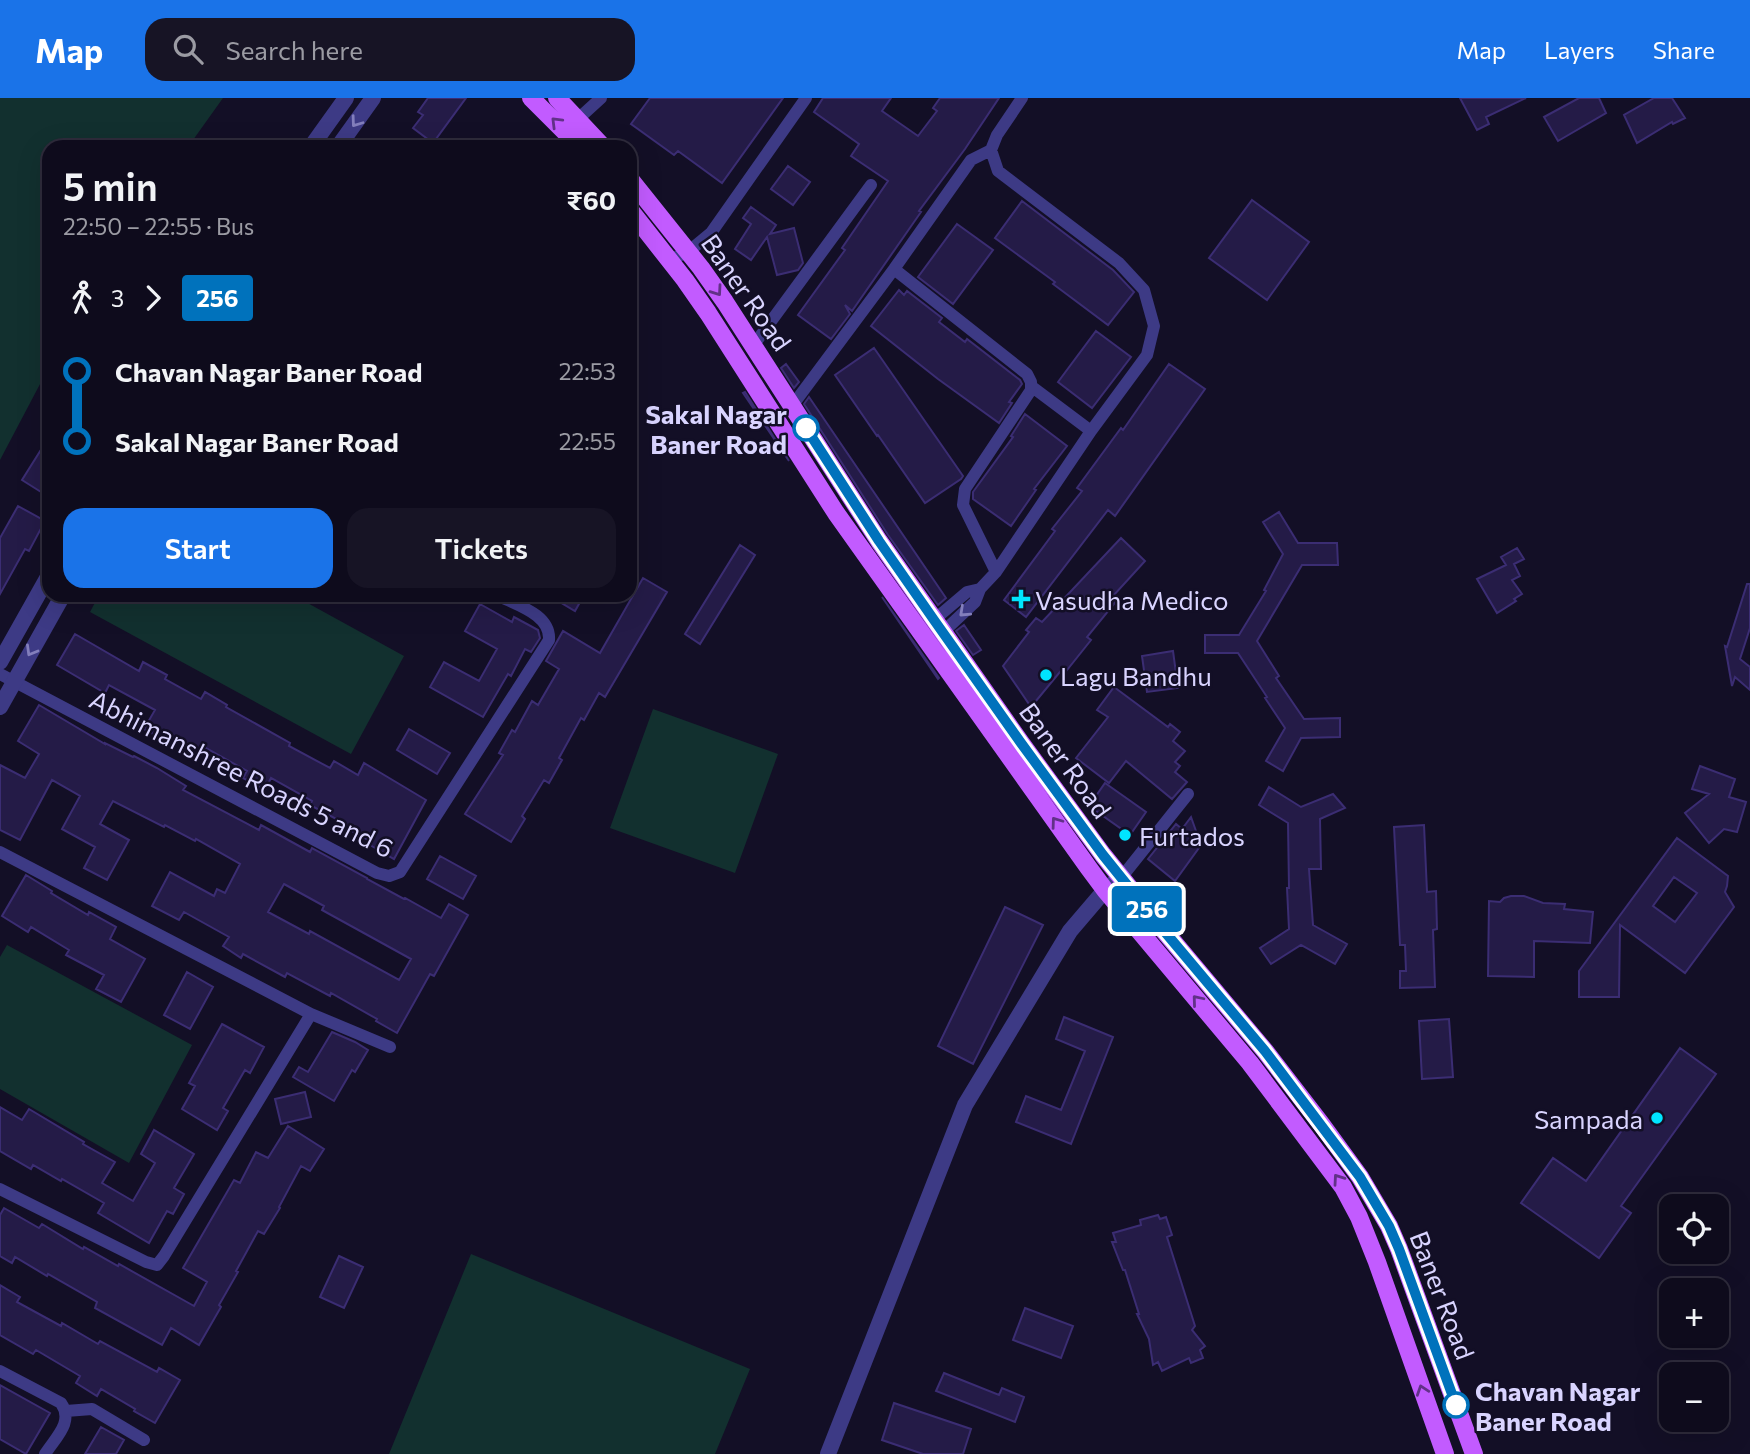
<!DOCTYPE html>
<html lang="en">
<head>
<meta charset="utf-8">
<style>
  :root { --surface:#0e0b1c; --page:#171425; --text:#f1f3f6; --muted:#9b9ba3; --line:#2e2b3b; --accent:#1a73e8 }
  body { margin:0; font-family:Commissioner,sans-serif; background:var(--page); color:var(--text); height:100vh; display:flex; flex-direction:column; font-size:26px; white-space:nowrap }
  * { box-sizing:border-box; margin:0 }
  p { font-size:23px; color:var(--muted) }
  .icon { flex:none; width:38px; height:38px; fill:none; stroke:currentColor; stroke-width:2; stroke-linecap:round; stroke-linejoin:round }
  .map { position:relative; flex:1; overflow:hidden }
  .sheet { position:absolute; left:42px; top:42px; width:595px; height:462px; display:flex; flex-direction:column; background:var(--surface); border-radius:21px; box-shadow:0 7px 28px #0002,0 0 0 2px var(--line) }
  .sheet>* { flex:none }
  .badge { padding:0 14px; border-radius:5px; font-size:24px; line-height:46px }
  .tools { position:absolute; left:1659px; top:1096px; display:grid; gap:14px }
  .tools a { display:grid; place-items:center; width:70px; height:70px; border-radius:14px; background:var(--surface); box-shadow:0 7px 28px #0002,0 0 0 2px var(--line); font-size:35px }
  .map>.badge { position:absolute; translate:-50% -50%; box-shadow:0 0 0 4px #fff }
  .legs { display:flex; align-items:center; gap:10px; height:77px; padding:0 21px; font-size:23px }
  .legs p { margin-inline-start:auto }
  .summary { display:flex; align-items:center; justify-content:space-between; height:119px; padding:0 21px }
  h1 { font-size:38px; font-weight:600; line-height:52px }
  .button { display:flex; gap:14px; margin-top:auto; padding:14px 21px }
  .button a { flex:1; height:80px; border-radius:21px; background:var(--accent); color:#fff; font-size:28px; font-weight:600; line-height:80px; text-align:center }
  .button a+a { background:var(--page); color:var(--text) }
  ul { padding:0 21px; list-style:none }
  li { display:flex; align-items:center; gap:24px; height:70px; font-size:26px }
  li i { display:grid; place-items:center; width:10px; height:100%; margin:0 9px; background:currentColor }
  li i::after { content:''; width:18px; height:18px; margin:-9px; border:5px solid; border-radius:50%; background:var(--surface) }
  li p { margin-inline-start:auto }
  li:first-child i { background:linear-gradient(#0000 50%,currentColor 0) }
  li:last-child i { background:linear-gradient(currentColor 50%,#0000 0) }
  header { display:flex; align-items:center; gap:42px; box-sizing:border-box; height:98px; padding:0 35px; background:var(--accent); color:#fff }
  header strong { font-size:33px }
  nav { display:flex; gap:38px; margin-inline-start:auto; font-size:24px }
  .search { width:490px; height:63px; background:var(--page); display:flex; align-items:center; gap:18px; box-sizing:border-box; padding:0 24px; border-radius:21px; color:var(--muted); font-size:26px }
  .map>svg:first-child { display:block }
  .green { fill:#12302f }
  .building { fill:#241b47; stroke:#3b2d73; stroke-width:2; fill-rule:evenodd }
  .lines { fill:none; stroke-linecap:round; stroke-linejoin:round }
  .minor { stroke:#3d3a85; stroke-width:12 }
  .tertiary { stroke:#3d3a85; stroke-width:16 }
  .primary { stroke:#c25bff; stroke-width:18 }
  .oneway { stroke:#837fbc }
  .oneway2 { stroke:#623188 }
  .line-1-casing { stroke:#fff; stroke-width:16 }
  .line-1 { stroke:#0072bc; stroke-width:10 }
  .stop-1-dot { fill:#fff; stroke:#0072bc; stroke-width:3.5 }
  .poi-dot { fill:#00e5ff; stroke:#130f26; stroke-width:2.5 }
  .labels { text-anchor:middle; dominant-baseline:central; stroke-width:5; stroke-linejoin:round; paint-order:stroke }
  .street-label { font-size:26px; fill:#d9d4ff; stroke:#130f26 }
  .stop-label { font-size:26px; font-weight:bold; fill:#d9d4ff; stroke:#130f26; text-anchor:end }
  .poi-label { font-size:26px; fill:#d9d4ff; stroke:#130f26; text-anchor:start }
</style>
</head>
<body>
<header>
<strong>Map</strong>
<div class="search"><svg class="icon" aria-label="search" viewBox="0 0 24 24"><circle cx="10" cy="10" r="6"/><path d="M15 15l6 6"/></svg>Search here</div>
<nav><a>Map</a><a>Layers</a><a>Share</a></nav>
</header>
<div class="map">
<svg width="1750" height="1356" viewBox="0 0 1750 1356">
  <rect width="100%" height="100%" fill="#130f26"/>
  <path class="green" d="M0 0H223L188 49H49V269L0 362Z
    M99 497H293L404 558 351 656 90 514Z
    M653 611 778 656 735 775 610 730Z
    M7 847 192 947 129 1065 0 991V859Z
    M471 1156 750 1271 715 1356H389Z"/>
  <path class="building" d="M428 0H466L433 45 413 30 423 17 418 14Z
    M650 0H783L722 85 678 53 674 57 631 26Z
    M823 0H891L882 13 918 38 937 13 933 10 940 0H999L965 51 919 113 921 114 852 213 845 207 850 216 831 241 798 217 845 152 842 150 888 83 851 58 859 46 814 14Z
    M1460 0H1526L1486 19 1489 26 1477 32Z
    M1579 0H1599L1606 15 1558 43 1544 19Z
    M1654 0H1672L1685 20 1673 26 1672 24 1637 45 1624 17Z
    M788 68 810 84 793 107 771 91Z
    M1252 102 1309 144 1267 202 1209 160Z
    M1022 103 1113 172 1134 194 1108 227 1053 186 1055 184 995 140Z
    M751 109 776 127 770 136 794 130 803 165 798 172 777 177 767 139 751 162 735 151 751 126 743 120Z
    M957 126 993 152 953 206 918 179Z
    M899 192 904 197 907 193 942 220 939 224 965 244 967 241 1020 282 1022 286 1009 304 1012 305 999 325 938 281 871 228Z
    M1096 233 1131 259 1092 310 1058 284Z
    M874 250 963 378 961 381 925 405 878 337 877 338 835 277Z
    M786 266 799 284 794 290 781 270Z
    M1169 266 1205 291 1115 418 1108 412 1026 519 1004 502 1055 433 1052 431 1082 393 1077 390 1121 330 1123 332Z
    M745 294 789 363 743 295Z
    M809 299 946 500 938 507 888 437 804 306Z
    M1025 316 1067 348 1034 391 1036 392 1011 428 973 401V394L1013 339 1011 338Z
    M49 339V399L22 382Z
    M18 408 45 423 29 453 25 451 0 496V440Z
    M1279 414 1298 445H1337L1338 467H1302L1257 543 1279 578 1276 580 1304 621 1340 620V639L1301 640 1283 673 1266 663 1285 630 1265 600 1267 599 1238 555H1205V537H1239L1266 493 1264 492 1283 456 1263 424Z
    M1121 440 1145 463 1113 498 1118 501 1087 539 1091 542 1067 572 1064 569 1031 609 1003 568 1029 534 1026 532 1036 520 1042 524Z
    M740 447 755 457 700 546 685 536Z
    M1517 450 1524 461 1514 466 1520 478 1512 482 1522 496 1514 501 1516 503 1497 515 1477 481 1506 467 1501 459Z
    M643 480 667 494 605 599 599 595 584 622 581 620 559 660 562 662 549 685 544 682 522 718 525 721 511 744 465 716 503 657 499 655 512 632 515 634 532 603 538 607 559 571 546 563 563 533 600 555Z
    M1747 486H1750V530L1740 561 1750 569V592L1735 579 1732 588 1725 548 1727 549Z
    M548 497H584L575 513Z
    M882 499 939 580 938 581Z
    M480 506 512 524 514 519 538 532 540 540 531 554 525 551 511 578 508 576 483 619 430 589 444 564 479 583 497 551 465 533Z
    M964 527 981 552 973 557 956 533Z
    M75 536 139 573 143 564 167 577 165 581 201 601 205 594 227 607 226 609 290 645 289 648 330 670 334 663 358 677 364 665 426 702 394 761 370 747 372 744 341 727 342 724 310 707 312 703 271 680 265 692 243 680 247 673 204 649 201 655 169 637 166 643 144 631 155 612 109 587 105 595 57 567Z
    M1173 553 1178 590 1147 594 1142 558Z
    M1114 589 1168 629 1170 626 1180 634 1173 643 1185 653 1175 664 1180 668 1175 674 1187 684 1172 701 1126 663 1109 685 1076 660 1108 619 1097 612Z
    M39 607 105 646V645L133 659 134 658 157 670 186 688 183 692 259 732 261 727 310 754 312 750 367 780V781L404 801 405 800 441 820 449 806 468 817 434 878 430 876 397 935 376 923 377 921 331 895 330 898 287 875 285 879 243 856 241 860 223 848 229 839 184 814 179 822 152 808 170 774 214 798 217 791 225 795 240 766 196 741 195 743 165 727 164 729 113 703 100 726 129 742 107 782 84 770 95 749 62 731 80 698 52 682 20 742 0 732V667L25 680 39 656 18 643ZM284 786 324 808 322 812 411 861 399 882 310 833 309 836 268 814Z
    M409 631 450 655 437 676 397 652Z
    M1700 668 1735 681 1729 699 1746 704 1737 734 1724 731 1709 745 1685 715 1709 696 1692 691Z
    M1105 685 1146 714 1130 737 1089 708Z
    M1269 689 1301 709 1333 696 1345 710 1320 721 1321 771H1309L1313 827 1347 846 1335 866 1301 847 1271 866 1260 850 1289 831 1287 790H1289L1288 725 1259 707Z
    M1191 719 1201 747 1175 783 1148 761 1176 726 1182 731Z
    M1424 727 1427 794 1436 793 1437 831 1433 832 1435 889 1400 890V873H1406L1405 847H1400L1394 729Z
    M1677 740 1728 778 1727 788 1725 794 1734 809 1685 875 1620 827 1619 899H1579V873ZM1674 779 1697 795 1675 824 1653 808Z
    M440 758 476 778 463 801 427 781Z
    M26 777 52 793 51 795 88 817 89 814 116 829 110 841 145 861 121 904 96 891 104 877 66 857 69 852 31 829 28 834 2 818Z
    M1511 798H1524L1543 805 1565 806 1564 811 1593 814 1590 845 1534 843V879L1488 878 1489 803 1500 804 1504 800Z
    M1005 809 1043 827 973 966 938 948Z
    M187 874 213 889 190 931 164 917Z
    M1064 919 1113 939 1071 1046 1016 1024 1026 998 1061 1012 1085 953 1056 941Z
    M1449 921 1453 979 1422 981 1419 923Z
    M222 926 264 949 250 975 245 972 223 1010 228 1013 217 1032 182 1011 195 988 189 985Z
    M332 934 355 944 368 952 355 974 352 972 334 1003 293 979 299 969 308 974Z
    M1680 950 1716 976 1621 1108 1631 1115 1599 1160 1521 1105 1553 1060 1586 1083Z
    M305 994 311 1019 281 1026 275 1001Z
    M0 1009 22 1022 29 1011 84 1044 83 1046 115 1064 102 1085 133 1103 155 1065 141 1056 154 1032 194 1056 174 1090 184 1096 173 1116 167 1113 149 1145 98 1115 104 1105 62 1081 61 1083 33 1067 31 1071 0 1053Z
    M288 1028 324 1051 310 1073 301 1068 279 1109 280 1110 264 1136 258 1133 236 1173 238 1174 219 1207 221 1209 199 1247 171 1230 162 1247 95 1210 97 1204 48 1176 47 1178 15 1159 12 1165 0 1158V1117L4 1110 39 1130 42 1126 83 1151 84 1149 118 1168 119 1166 194 1208 207 1184 183 1170 234 1082 240 1085 256 1054 268 1060Z
    M1158 1117 1160 1121 1166 1119 1172 1137 1167 1139 1195 1228 1192 1232 1205 1248 1200 1252 1203 1260 1191 1265 1189 1260 1162 1273 1158 1264 1153 1267 1149 1241 1137 1216H1139L1125 1172H1123L1112 1144H1116L1113 1135 1141 1127 1140 1122Z
    M339 1158 363 1169 344 1210 320 1199Z
    M0 1187 20 1199 17 1204 61 1228 62 1225 98 1246 100 1243 157 1274 159 1270 180 1282 155 1325 134 1313 135 1311 101 1291 97 1298 76 1285 80 1278 36 1252 33 1256 0 1237Z
    M1025 1210 1073 1228 1061 1260 1013 1242Z
    M944 1275 999 1297 1002 1290 1024 1299 1015 1324 936 1293Z
    M0 1287 50 1315 26 1356 0 1341Z
    M894 1305 971 1331 963 1356H923L882 1342Z
    M101 1329 124 1342 116 1356H85Z"/>
  <g class="lines">
    <path class="minor" d="M578 21 601 0
      M669 162 688 154 711 135 806 0
      M894 171 1027 276 1031 284V292L965 391 963 407 996 474
      M753 248 871 87
      M1031 288 1091 333
      M792 308 894 171 971 62 991 52
      M934 522 967 494 980 491
      M943 534 975 504 980 491 996 474 1091 333 1147 257 1154 228 1144 192 1119 165 998 73 991 52 997 37 1022 0
      M0 576 377 775 389 778 400 774 549 542C551 516 516 507 497 497
      M0 754 311 916 164 1158 157 1167 146 1164 0 1091
      M1121 780 1188 696
      M311 916 390 949
      M0 1273 61 1305C74 1324 56 1339 45 1356
      M66 1313 92 1311 144 1342"/>
    <path class="tertiary" d="M311 49 346 0
      M338 49 373 0
      M0 564 49 477
      M0 609 63 497
      M828 1356 965 1007 1070 833 1105 792 1115 784"/>
    <path class="primary" d="M531 0 580 49
      M557 0 603 49
      M630 81 701 170 725 204 879 443 1021 645 1103 757 1165 834 1265 953 1322 1027 1360 1079 1389 1128 1399 1151 1474 1356
      M630 112 685 182 708 215 836 415 1088 769 1105 792 1250 965 1343 1089 1359 1119 1377 1164 1445 1356"/>
  </g>
  <defs><path id="oneway-chevron" d="M-2-3.5L2.5 0L-2 3.5" fill="none" stroke-width="1.6" stroke-linecap="round" stroke-linejoin="round" transform="scale(1.75)"/></defs>
  <g class="oneway">
    <use href="#oneway-chevron" transform="translate(356 24) rotate(126)"/>
    <use href="#oneway-chevron" transform="translate(964 514) rotate(137)"/>
    <use href="#oneway-chevron" transform="translate(31 553) rotate(120)"/>
  </g>
  <g class="oneway2">
    <use href="#oneway-chevron" transform="translate(556 24) rotate(-135)"/>
    <use href="#oneway-chevron" transform="translate(717 193) rotate(55)"/>
    <use href="#oneway-chevron" transform="translate(1056 724) rotate(-126)"/>
    <use href="#oneway-chevron" transform="translate(1197 902) rotate(-130)"/>
    <use href="#oneway-chevron" transform="translate(1338 1081) rotate(-125)"/>
    <use href="#oneway-chevron" transform="translate(1422 1292) rotate(-109)"/>
  </g>
  <g class="lines">
    <defs>
      <path id="line-1" d="M806 330 879 443 934 522 1021 645 1103 757 1165 834 1265 953 1360 1079 1389 1128 1399 1151 1456 1307"/>
    </defs>
    <use href="#line-1" class="line-1-casing"/>
    <use href="#line-1" class="line-1"/>
  </g>
  <g class="stop-1-dot">
    <circle cx="806" cy="330" r="12"/>
    <circle cx="1456" cy="1307" r="12"/>
  </g>
  <g class="poi-dot">
    <path d="M1017.5 490.5h7v7h7v7h-7v7h-7v-7h-7v-7h7z"/>
    <circle cx="1046" cy="577" r="7"/>
    <circle cx="1125" cy="737" r="7"/>
    <circle cx="1657" cy="1020" r="7"/>
  </g>
  <g class="labels">
    <g class="street-label">
      <text transform="translate(747 194) rotate(55)">Baner Road</text>
      <text transform="translate(1066 662) rotate(54)">Baner Road</text>
      <text transform="translate(242 675) rotate(27)">Abhimanshree Roads 5 and 6</text>
      <text transform="translate(1443 1197) rotate(69)">Baner Road</text>
    </g>
    <g class="stop-label">
      <text x="787" y="315">Sakal Nagar<tspan x="787" dy="30">Baner Road</tspan></text>
      <text x="1475" y="1292" text-anchor="start">Chavan Nagar<tspan x="1475" dy="30">Baner Road</tspan></text>
    </g>
    <g class="poi-label">
      <text x="1035" y="501">Vasudha Medico</text>
      <text x="1060" y="577">Lagu Bandhu</text>
      <text x="1139" y="737">Furtados</text>
      <text x="1643" y="1020" text-anchor="end">Sampada</text>
    </g>
  </g>
</svg>
<div class="tools">
<a><svg class="icon" aria-label="locate" viewBox="0 0 24 24"><circle cx="12" cy="12" r="6"/><path d="M12 2v4M12 18v4M2 12h4M18 12h4"/></svg></a>
<a>+</a>
<a>−</a>
</div>
<b class="badge" style="left:1147px;top:811px;background:#0072bc;color:#fff">256</b>
<section class="sheet">
<div class="summary"><div><h1>5 min</h1><p>22:50 – 22:55 · Bus</p></div><b>₹60</b></div>
<div class="legs"><svg class="icon" aria-label="walk" viewBox="0 0 24 24"><circle cx="13" cy="4" r="2"/><path d="M13 8l-2 6 4 7M11 14l-3 7M7 12l3-4h3l4 4"/></svg>3<svg class="icon" aria-label="forward" viewBox="0 0 24 24"><path d="M9 5l7 7-7 7"/></svg><b class="badge" style="background:#0072bc;color:#fff">256</b></div>
<ul>
<li><i style="color:#0072bc"></i><b>Chavan Nagar Baner Road</b><p>22:53</p></li>
<li><i style="color:#0072bc"></i><b>Sakal Nagar Baner Road</b><p>22:55</p></li>
</ul>
<div class="button"><a>Start</a><a>Tickets</a></div>
</section>
</div>
</body>
</html>
